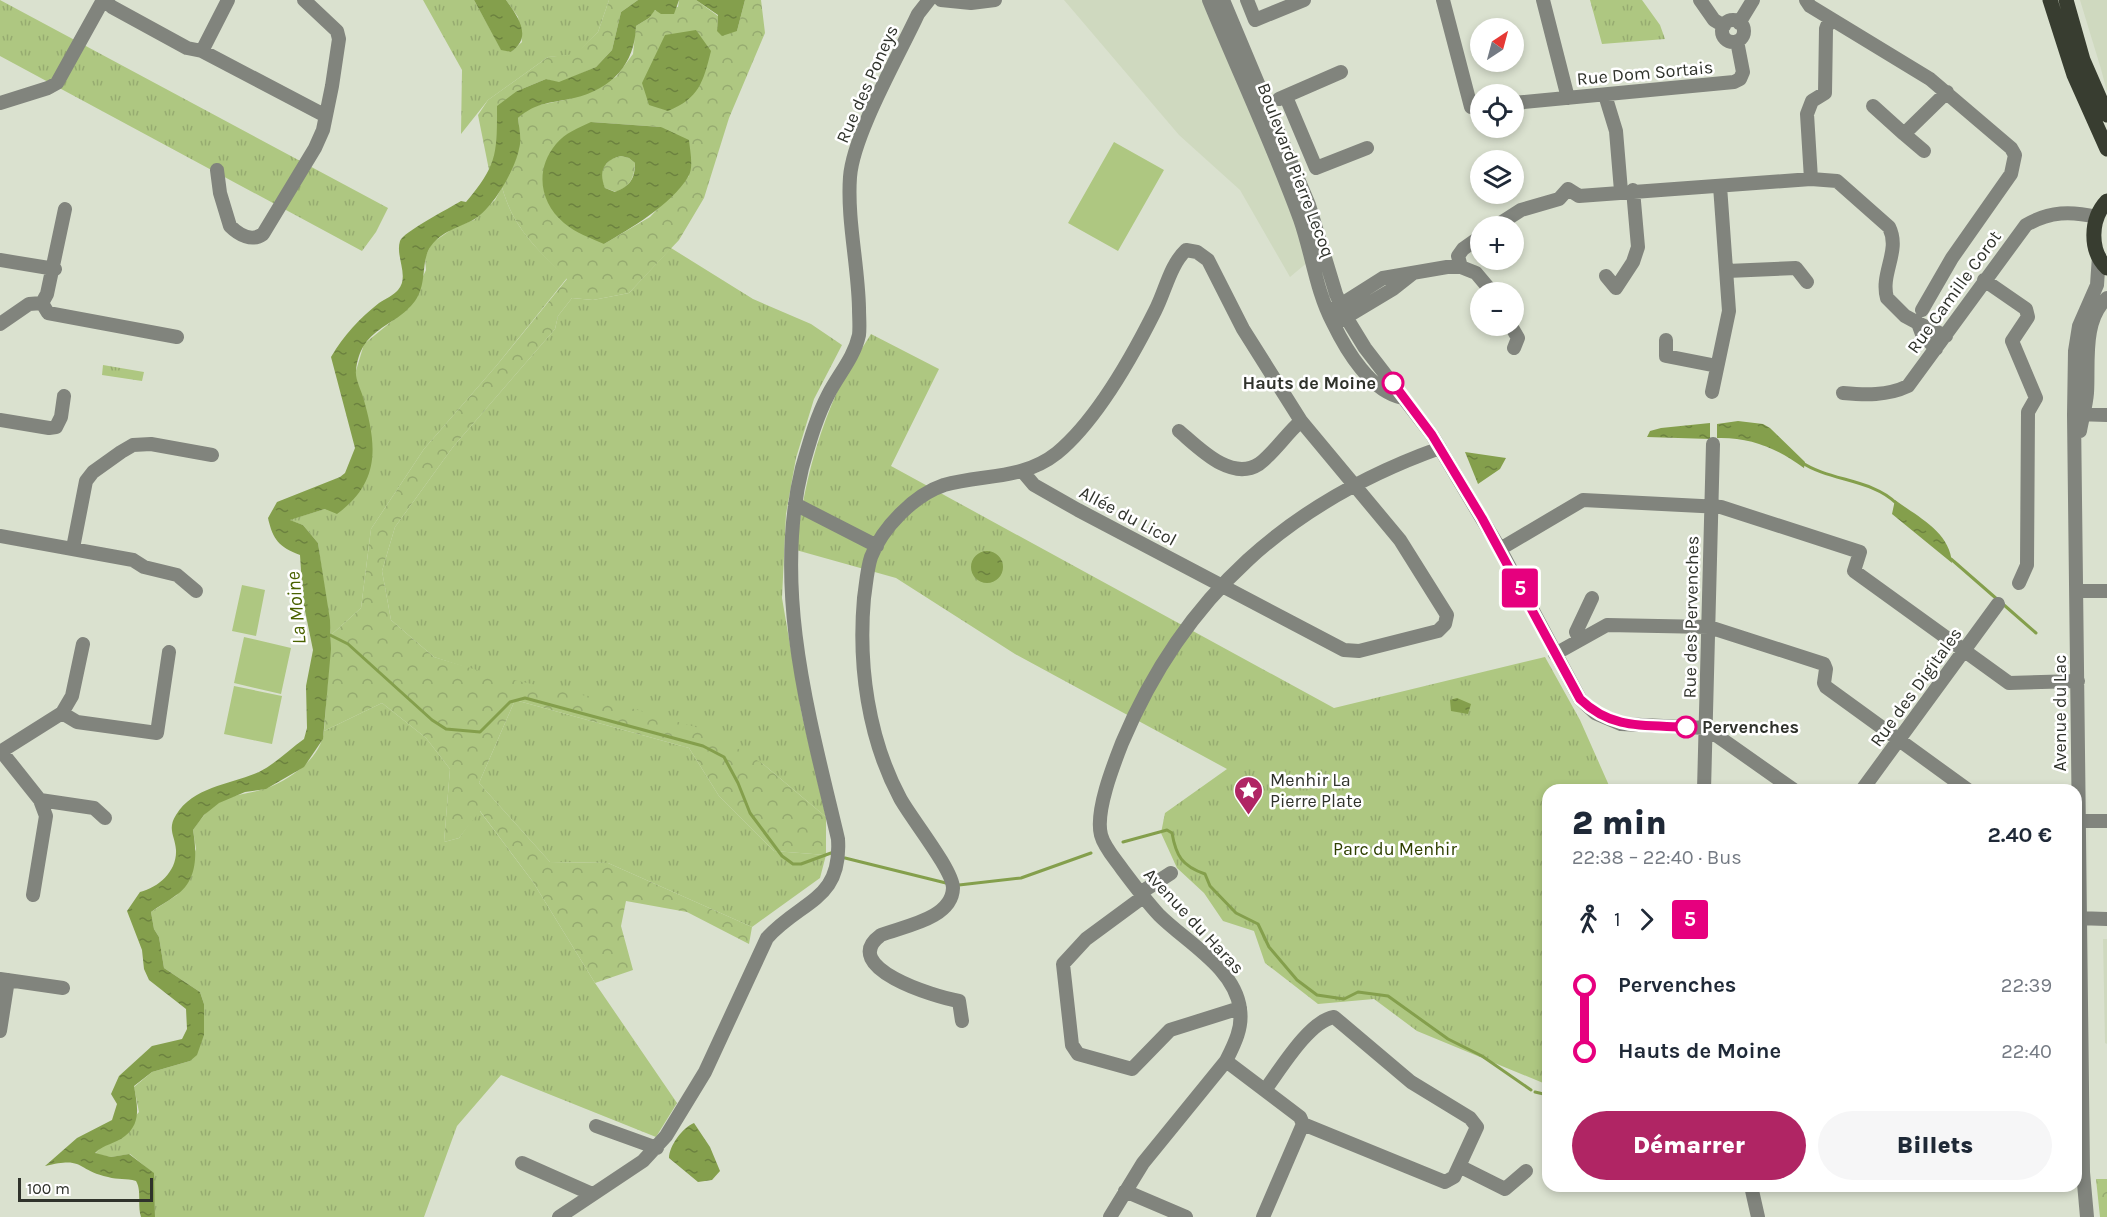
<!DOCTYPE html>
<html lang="fr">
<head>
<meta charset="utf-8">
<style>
  :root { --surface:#fff; --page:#f6f6f7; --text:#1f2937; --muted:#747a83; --accent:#b02564 }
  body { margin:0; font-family:Karla,sans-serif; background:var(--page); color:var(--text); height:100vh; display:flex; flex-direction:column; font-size:22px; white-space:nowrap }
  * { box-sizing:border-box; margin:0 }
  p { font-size:20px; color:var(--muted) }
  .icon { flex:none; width:33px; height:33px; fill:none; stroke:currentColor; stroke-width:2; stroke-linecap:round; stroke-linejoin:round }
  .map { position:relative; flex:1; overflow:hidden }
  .details { position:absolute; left:1542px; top:784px; width:540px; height:408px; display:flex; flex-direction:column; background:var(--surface); border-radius:18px; box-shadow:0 3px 9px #0003 }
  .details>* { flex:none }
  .badge { padding:0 12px; border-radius:4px; font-size:21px; line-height:39px }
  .needle { width:39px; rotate:36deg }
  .tools { position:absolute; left:1470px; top:18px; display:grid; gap:12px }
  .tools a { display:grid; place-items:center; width:54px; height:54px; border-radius:50%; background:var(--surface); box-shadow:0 3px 9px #0003; font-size:30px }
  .scale { position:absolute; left:18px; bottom:15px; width:135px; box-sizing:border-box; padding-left:6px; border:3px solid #2f322b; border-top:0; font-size:16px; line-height:21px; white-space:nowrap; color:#2f322b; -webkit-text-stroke:4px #fff; paint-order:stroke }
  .map>.badge { position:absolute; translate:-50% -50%; box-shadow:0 0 0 3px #fff }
  .legs { display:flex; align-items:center; gap:9px; height:66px; padding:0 30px; font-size:20px }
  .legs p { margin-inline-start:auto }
  .head { display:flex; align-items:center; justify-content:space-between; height:102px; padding:0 30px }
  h1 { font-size:33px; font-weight:800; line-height:45px }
  .action { display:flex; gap:12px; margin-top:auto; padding:12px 30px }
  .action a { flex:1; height:69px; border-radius:36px; background:var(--accent); color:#fff; font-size:24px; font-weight:800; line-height:69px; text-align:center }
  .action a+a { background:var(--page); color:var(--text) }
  ul { padding:0 30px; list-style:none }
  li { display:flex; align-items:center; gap:21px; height:66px; font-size:22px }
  li i { display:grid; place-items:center; width:9px; height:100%; margin:0 8px; background:currentColor }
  li i::after { content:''; width:15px; height:15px; margin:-8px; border:4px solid; border-radius:50%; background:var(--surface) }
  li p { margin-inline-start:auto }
  li:first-child i { background:linear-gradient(#0000 50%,currentColor 0) }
  li:last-child i { background:linear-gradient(currentColor 50%,#0000 0) }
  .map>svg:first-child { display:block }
  .built { fill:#cfd9bf }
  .grass { fill:url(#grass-tufts) }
  .forest { fill:url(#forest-crowns); fill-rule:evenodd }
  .garden { fill:#aec781 }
  .water { fill:url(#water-ripples); fill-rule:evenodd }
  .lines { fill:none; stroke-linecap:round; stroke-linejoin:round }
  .stream { stroke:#849f4c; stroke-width:3 }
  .minor { stroke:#81847d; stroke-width:14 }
  .major { stroke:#383d30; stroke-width:15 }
  .line-1-casing { stroke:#fff; stroke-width:14 }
  .line-1 { stroke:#e6007e; stroke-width:9 }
  .stop-1-dot { fill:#fff; stroke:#e6007e; stroke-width:3 }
  .labels { text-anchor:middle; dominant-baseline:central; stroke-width:5; stroke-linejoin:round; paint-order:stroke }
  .street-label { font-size:18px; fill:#2f322b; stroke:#fff }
  .stop-label { font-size:18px; font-weight:bold; fill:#2f322b; stroke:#fff; text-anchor:end }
  .poi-label { font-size:18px; fill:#2f322b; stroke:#fff; text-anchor:start }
  .park-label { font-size:18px; fill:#2f4000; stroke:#fff }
  .water-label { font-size:20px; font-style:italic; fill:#4a6200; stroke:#fff }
</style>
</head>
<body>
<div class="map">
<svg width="2107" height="1217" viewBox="0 0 2107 1217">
  <defs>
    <pattern id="grass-tufts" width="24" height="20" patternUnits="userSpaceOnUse" patternTransform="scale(1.5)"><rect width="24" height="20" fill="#aec781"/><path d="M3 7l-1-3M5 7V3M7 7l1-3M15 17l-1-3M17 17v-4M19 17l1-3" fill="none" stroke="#96ab70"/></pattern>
    <pattern id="forest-crowns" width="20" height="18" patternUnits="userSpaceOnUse" patternTransform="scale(1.5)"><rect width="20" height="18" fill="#aec781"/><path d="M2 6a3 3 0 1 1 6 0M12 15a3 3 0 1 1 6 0" fill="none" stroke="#96ab70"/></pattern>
    <pattern id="water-ripples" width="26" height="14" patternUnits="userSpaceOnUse" patternTransform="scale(1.5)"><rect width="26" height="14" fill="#849f4c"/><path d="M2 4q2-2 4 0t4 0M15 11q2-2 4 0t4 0" fill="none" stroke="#6c823f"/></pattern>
  </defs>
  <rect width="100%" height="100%" fill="#dae1cf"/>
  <path class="built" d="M1064 0H1215L1321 251 1290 277 1240 190 1179 135Z
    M2080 0H2107V92L2101 69Z
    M2103 939H2107V1044L2105 1043Z"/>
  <path class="grass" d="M0 0 388 208 376 232 362 251 0 56Z
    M423 0H474L501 49 511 52 522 42 518 17 506 0H609L598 32 575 55 548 57 488 100 461 134 462 70Z
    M1590 0H1642L1660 25 1665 39 1602 44Z
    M502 187C513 228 537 249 567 278L497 365 424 449 371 529 361 608 331 635 318 543 303 525 289 520 325 509 360 491 355 374 364 344 408 308 426 270 425 257 432 243 455 227 474 220 495 200Z
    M671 248 753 299 811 324 842 345 814 399 796 458 786 514 782 598 802 715 826 817 763 764 434 657 391 620 382 571 395 527 453 447 555 329 558 316 572 298 593 300 629 293Z
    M871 334 939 369 891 466 1334 708 1545 657 1580 720 1611 790H1548V1085L1417 1031 1374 999 1318 1004 1265 963 1254 931 1223 921 1204 893 1177 868 1161 833 1165 813 1227 769 1015 654 896 578 796 550C802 495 815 440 838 390 847 370 860 352 871 334Z
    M103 365 144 372 142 381 102 375Z
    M515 700 689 748 719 796 774 851 826 855 820 878 752 927 608 863 550 862 479 783Z
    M382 703 426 738 450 769 444 842 459 838 479 810 533 882 595 983 677 1103 656 1137 501 1075 457 1126 424 1217H155L153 1173 130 1154 111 1157 95 1154 102 1146 113 1142 139 1112 134 1087 152 1072 190 1061 204 1035V1004L200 992 164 968 159 937 154 929 151 912 177 895 196 849 193 830C200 820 207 810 218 803 234 793 251 794 267 788 291 779 321 758 324 731Z"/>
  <path class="forest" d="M609 0H638L621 12 612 50 596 67 559 83 546 79 517 91 494 162 489 170 478 115 488 100 548 57 575 54 598 32Z
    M679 0H696L718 16 717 31H737L745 0H761L765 33 729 118 704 198 679 240 629 293 593 300 572 298 558 316 555 329 453 447 395 527 382 571 391 620 434 657 500 677 600 699 709 731 763 764 826 817V855L774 851 719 796 689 748 515 700 479 783 550 862 608 863 752 927 749 944 687 912 626 901 621 926 633 970 595 983 533 882 480 811 459 838 444 842 450 769 426 738 382 703 324 731 331 635 361 608 371 529 424 449 497 365 567 279C537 249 513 228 502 187 517 160 522 149 518 118L530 107 569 99 616 77 633 54 636 26 649 18 652 11 678 7ZM591 122 661 127 689 176 650 217 604 244Z
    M621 156 629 158 635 163C634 179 630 186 616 192L605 188 601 179 602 168 611 159Z
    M2096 1179H2107V1217H2100Z"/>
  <path class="garden" d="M1114 142 1164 170 1118 251 1068 223Z
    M242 585 265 590 256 636 232 631Z
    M244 637 291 648 281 694 234 683Z
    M234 686 282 696 272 744 224 734Z"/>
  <path class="water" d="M474 0H506C518 17 533 37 511 52L501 50Z
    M638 0H679L674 14H661L655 10 649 18 636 26C635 64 612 89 574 98 552 103 536 102 518 118 519 128 522 139 519 149 515 170 492 210 473 220 458 228 442 231 431 246 420 261 428 283 415 301 394 329 361 326 356 371 355 379 361 390 363 397 377 445 381 482 337 514L325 509 290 520 303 525 318 543 330 620 331 649 323 739 304 767 266 789 245 792 219 803 204 815 193 830C197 854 198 881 175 896 167 902 159 906 151 912L154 929 159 937 164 968 200 992 204 1004V1035L197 1055 190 1061 152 1072 134 1086C137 1104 142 1123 125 1136 115 1144 104 1144 95 1153L111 1157 129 1154 154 1173 155 1217H141C137 1205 142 1191 136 1181 126 1178 118 1180 108 1177 75 1170 86 1156 45 1166L77 1138 112 1120 117 1104 111 1094 119 1076 152 1046 182 1039 187 1029 186 1009 149 980 144 969 142 950 127 911 140 892C159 887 177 871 176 850 175 836 167 829 176 815 194 786 230 785 259 772 275 764 290 749 304 739L307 728 306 686 313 650 303 601 300 555C279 547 273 540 268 518L277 502 340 477 345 473 355 448 331 357C344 335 359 319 379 303 385 299 394 295 398 290 410 276 395 257 400 241 403 232 450 208 461 201L466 202C498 165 497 152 497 106L517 91 546 79 559 82 596 67 612 50 621 12Z
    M696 0H745L737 31 722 36 717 31 718 15Z
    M696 30 711 51C703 83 699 98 668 111L649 105 642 83 665 35Z
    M591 122 661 127 689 140C690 151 694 168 688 177 671 205 631 228 604 244 590 238 576 233 564 223 539 202 535 169 556 144 565 133 578 128 591 122ZM621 156 629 158 635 163C635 179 630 186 615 192L605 188C598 171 604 160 621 156Z
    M1738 421 1763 424 1770 428 1805 462 1804 468C1777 448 1750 437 1717 438V424Z
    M1710 423V439L1647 437 1650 431 1661 428Z
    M1465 452 1506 458 1500 469 1478 484Z
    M1895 500C1918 517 1950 532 1952 563L1892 514Z
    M971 567a16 16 0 1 1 32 0a16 16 0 1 1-32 0Z
    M1457 698 1471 704 1468 714 1451 711 1450 700Z
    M694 1123 710 1147 720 1171 712 1180 698 1182 669 1158C669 1146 683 1127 694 1123Z"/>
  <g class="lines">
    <path class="stream" d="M1801 462C1829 481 1872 479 1896 503
      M1951 559 1998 600
      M2004 605 2036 633
      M330 635 348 644 432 720 446 729 480 732 510 702 525 698 703 746 724 757 738 783 750 813 782 856 793 864H801L831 853
      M1123 842 1167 830 1172 833C1176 856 1182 866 1205 874L1210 886 1236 913 1258 924 1269 947 1297 980 1317 995 1344 999 1358 992 1388 996 1448 1039 1482 1056 1531 1090
      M845 858 946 883
      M959 885 1021 878 1091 853
      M1535 1092 1548 1095"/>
    <path class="minor" d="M104 0 112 7 187 48 202 51 324 115
      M941 0 971 3 995 0
      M1209 0C1239 73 1273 145 1300 219 1312 253 1316 291 1333 323 1346 350 1371 392 1403 398
      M1223 0 1309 205 1336 294 1346 317 1365 348 1432 435 1500 549 1580 699 1595 713 1621 724 1706 728 1794 790
      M1247 0 1255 20 1304 0
      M1443 0 1471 107 1480 106
      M1543 0 1568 98
      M1700 0 1714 20 1724 26
      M1806 0 1810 6 1930 79 2011 148 2015 155 2011 174 1952 258 1922 310
      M1722 31a11 11 0 1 1 22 0a11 11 0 1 1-22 0Z
      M1739 23 1753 0
      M202 51 228 0
      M1605 95 1616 131 1621 191
      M1286 97 1316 168 1367 148
      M1279 99 1341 72
      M0 103 48 88 57 83 103 0
      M1514 103 1734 82 1740 79 1743 72 1737 41
      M1873 106 1904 134 1947 92
      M1904 134 1924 151
      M217 170 220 193 230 226C239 235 252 242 263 234L315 148 323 130 332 86 339 39 337 31 304 0
      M1811 179 1807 114 1812 101 1825 93 1826 29 1830 18
      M1496 226 1521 210 1559 199 1568 189 1579 196 1811 179 1837 181 1889 227C1901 251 1880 273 1887 298L1905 316 1918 323
      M0 260 55 269
      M1461 267 1458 256 1463 249 1480 237
      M1727 271 1796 268 1807 282
      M1606 276 1616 288 1633 262 1638 247 1633 190
      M1984 280 2026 309 2028 317 2012 341 2036 398 2028 412 2027 565 2019 583
      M42 303 48 313 177 337
      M1334 309 1383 278 1447 267H1461L1476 273 1492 292
      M1338 322 1393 289 1412 274
      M0 324 29 304 42 303 47 294 65 209
      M1511 326 1518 338 1514 348
      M1666 340V356L1717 366
      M1936 349 1922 334 1918 323 1946 336
      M1712 392 1729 311 1720 186
      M1843 393C1865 395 1887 396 1908 386L2026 225C2050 211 2071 211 2097 217
      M2076 414 2107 415
      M0 420 49 428 56 427 61 417 64 396
      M1179 431C1199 448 1231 482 1259 464 1273 454 1287 433 1301 421
      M2080 431C2082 419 2086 406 2087 393 2089 364 2082 320 2107 298
      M795 504 877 546
      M0 536 133 560 144 567 177 575 196 591
      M73 548 86 481 93 472 121 452 133 445 151 444 212 455
      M1500 549 1583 500 1721 507 1860 552 1854 571 2009 683 2078 681
      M2078 591H2107
      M1580 640 1576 632 1592 598
      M1555 654 1607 625 1709 627 1824 664 1826 669 1824 683 1826 687 1968 790
      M62 713 77 722 157 733 169 652
      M1 751 40 800 46 816 33 895
      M0 752 62 713 72 696 83 644
      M1704 790 1713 444
      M1862 790 1998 604
      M40 800 94 808 105 818
      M2076 821H2107
      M1140 893 1171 873
      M1143 897 1086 939 1063 964 1072 1045 1078 1054 1132 1069 1170 1030 1240 1008
      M2076 918 2107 919
      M0 979 63 988
      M962 1021 959 1001C935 997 837 967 881 935 904 926 952 919 953 888 953 870 910 817 900 798 868 738 858 665 864 598 866 585 867 569 871 557 882 528 914 495 944 485 983 474 1023 480 1057 453 1097 420 1132 357 1155 311 1165 292 1170 265 1186 250L1197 252 1208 260 1243 329 1301 421 1400 540 1447 615 1445 624 1438 631 1359 651 1344 650 1078 510 1034 485 1023 472
      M0 1031 8 980
      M1226 1061 1300 1117 1303 1124 1263 1217
      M1265 1090C1280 1070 1309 1021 1334 1017L1411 1082 1470 1118 1477 1127 1454 1177 1445 1182 1303 1124
      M596 1126 657 1148
      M522 1163 592 1194
      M1459 1166 1505 1189 1526 1171
      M1751 1186 1758 1217
      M1125 1191 1186 1217
      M559 1217 643 1161 666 1136 705 1072 767 938C801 900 842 901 838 839 810 720 772 591 802 468 809 444 816 418 828 395 838 375 854 358 859 335 860 327 859 317 859 308 858 264 847 220 850 177 853 135 899 55 918 14L929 0
      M1110 1217 1143 1163 1226 1061C1234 1045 1243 1028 1240 1009 1235 968 1186 942 1159 915 1146 901 1134 885 1122 869 1115 859 1104 847 1101 835 1095 812 1113 766 1122 743 1184 595 1289 502 1440 448
      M2087 1217 2083 1172 2074 415 2075 351 2079 326 2097 285 2099 256"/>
    <path class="major" d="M2050 0 2074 75 2107 149
      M2066 0 2083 60 2107 115
      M2107 201C2090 219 2089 251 2107 268"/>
  </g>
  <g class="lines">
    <defs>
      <path id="line-1" d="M1393 383 1432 435 1482 518 1580 699C1612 730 1644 725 1686 727"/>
    </defs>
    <use href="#line-1" class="line-1-casing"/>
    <use href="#line-1" class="line-1"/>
  </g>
  <defs>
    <symbol id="sight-pin" viewBox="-11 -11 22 30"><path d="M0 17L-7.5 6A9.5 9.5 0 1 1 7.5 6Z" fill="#b02564" stroke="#fff"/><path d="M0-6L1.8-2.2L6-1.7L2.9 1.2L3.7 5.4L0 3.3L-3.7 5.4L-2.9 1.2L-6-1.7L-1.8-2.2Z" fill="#fff"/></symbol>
  </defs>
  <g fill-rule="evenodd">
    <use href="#sight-pin" x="1232" y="774" width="33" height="45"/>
  </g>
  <g class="stop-1-dot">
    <circle cx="1393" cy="383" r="10"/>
    <circle cx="1686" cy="727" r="10"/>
  </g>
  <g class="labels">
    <g class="street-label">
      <text transform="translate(1645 73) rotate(-5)">Rue Dom Sortais</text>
      <text transform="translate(867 84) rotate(-66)">Rue des Poneys</text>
      <text transform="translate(1296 170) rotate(69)">Boulevard Pierre Lecoq</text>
      <text transform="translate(1954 292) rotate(-54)">Rue Camille Corot</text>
      <text transform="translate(1128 516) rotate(28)">Allée du Licol</text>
      <text transform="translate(1691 617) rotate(-89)">Rue des Pervenches</text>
      <text transform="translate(1916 687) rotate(-54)">Rue des Digitales</text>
      <text transform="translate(2060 713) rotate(-90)">Avenue du Lac</text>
      <text transform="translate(1194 921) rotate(47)">Avenue du Haras</text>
    </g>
    <g class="stop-label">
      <text x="1376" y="383">Hauts de Moine</text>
      <text x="1702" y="727" text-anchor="start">Pervenches</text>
    </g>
    <g class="poi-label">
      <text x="1270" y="780">Menhir La<tspan x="1270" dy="21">Pierre Plate</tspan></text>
    </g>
    <g class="park-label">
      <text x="1395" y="849">Parc du Menhir</text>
    </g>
    <g class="water-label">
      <text transform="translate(296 608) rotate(-95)">La Moine</text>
    </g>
  </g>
</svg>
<div class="tools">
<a><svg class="needle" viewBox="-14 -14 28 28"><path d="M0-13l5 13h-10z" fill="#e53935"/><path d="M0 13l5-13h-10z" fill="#747a83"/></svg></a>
<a><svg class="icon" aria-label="locate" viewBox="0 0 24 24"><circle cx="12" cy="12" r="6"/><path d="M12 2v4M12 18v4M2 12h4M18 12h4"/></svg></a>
<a><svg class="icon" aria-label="layers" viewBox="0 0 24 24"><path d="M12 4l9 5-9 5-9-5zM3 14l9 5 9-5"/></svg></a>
<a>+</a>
<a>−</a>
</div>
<div class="scale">100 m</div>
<b class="badge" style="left:1520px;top:588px;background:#e6007e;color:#fff">5</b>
<section class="details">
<div class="head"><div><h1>2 min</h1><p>22:38 – 22:40 · Bus</p></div><b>2.40 €</b></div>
<div class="legs"><svg class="icon" aria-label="walk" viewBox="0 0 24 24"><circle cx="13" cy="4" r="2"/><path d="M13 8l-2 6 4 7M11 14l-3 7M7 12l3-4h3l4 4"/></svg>1<svg class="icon" aria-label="forward" viewBox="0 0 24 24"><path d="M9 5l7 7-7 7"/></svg><b class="badge" style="background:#e6007e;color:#fff">5</b></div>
<ul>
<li><i style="color:#e6007e"></i><b>Pervenches</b><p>22:39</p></li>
<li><i style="color:#e6007e"></i><b>Hauts de Moine</b><p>22:40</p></li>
</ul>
<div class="action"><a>Démarrer</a><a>Billets</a></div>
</section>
</div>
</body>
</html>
